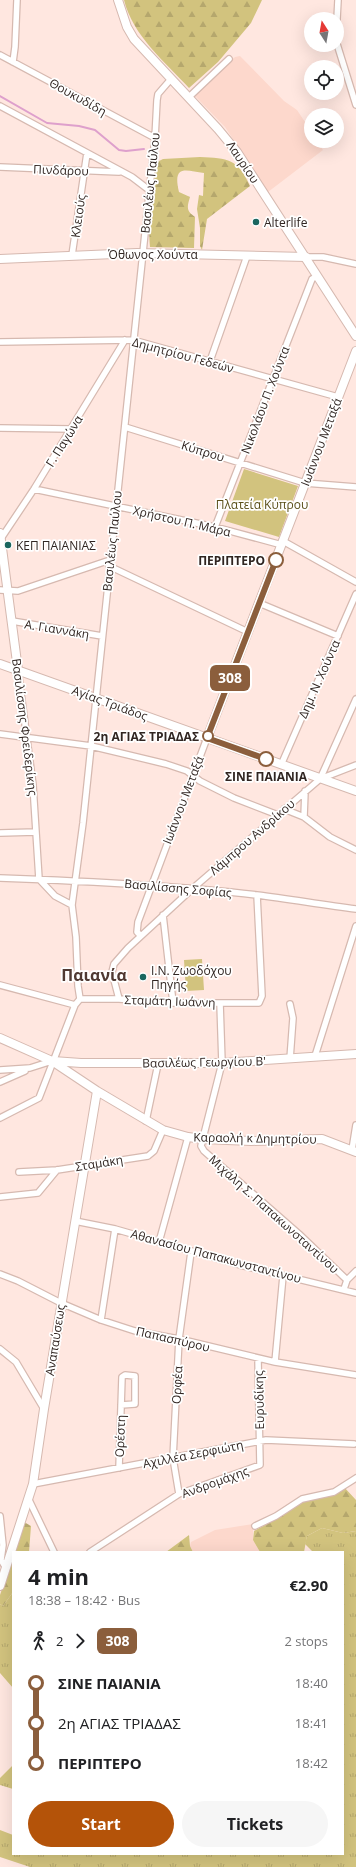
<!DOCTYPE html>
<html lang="en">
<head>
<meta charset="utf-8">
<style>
  :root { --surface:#fff; --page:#f6f6f6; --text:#202124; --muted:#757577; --accent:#b45309 }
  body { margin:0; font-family:"Open Sans",sans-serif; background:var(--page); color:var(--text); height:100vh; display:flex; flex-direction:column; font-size:15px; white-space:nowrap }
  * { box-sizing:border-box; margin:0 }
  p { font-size:13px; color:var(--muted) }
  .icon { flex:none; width:22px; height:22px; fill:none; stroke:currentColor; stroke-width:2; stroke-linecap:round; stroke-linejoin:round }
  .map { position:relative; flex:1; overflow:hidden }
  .drawer { position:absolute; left:12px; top:1551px; width:332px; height:304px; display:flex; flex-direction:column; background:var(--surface); border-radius:0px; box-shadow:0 4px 16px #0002 }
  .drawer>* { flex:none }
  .badge { padding:0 8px; border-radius:6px; font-size:14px; line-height:26px }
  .needle { width:26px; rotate:349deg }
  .tools { position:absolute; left:304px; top:12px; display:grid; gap:8px }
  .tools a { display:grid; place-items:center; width:40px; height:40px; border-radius:50%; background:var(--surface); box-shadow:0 4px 16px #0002; font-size:20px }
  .map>.badge { position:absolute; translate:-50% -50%; box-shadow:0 0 0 2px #fff }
  .legs { display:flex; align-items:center; gap:6px; height:44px; padding:0 16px; font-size:13px }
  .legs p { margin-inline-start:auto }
  .overview { display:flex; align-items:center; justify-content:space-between; height:68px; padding:0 16px }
  h1 { font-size:22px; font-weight:700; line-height:30px }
  .cta { display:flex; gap:8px; margin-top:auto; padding:8px 16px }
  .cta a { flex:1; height:46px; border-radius:24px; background:var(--accent); color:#fff; font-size:16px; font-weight:700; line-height:46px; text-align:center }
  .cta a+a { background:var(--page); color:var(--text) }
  ul { padding:0 16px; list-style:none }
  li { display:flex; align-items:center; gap:14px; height:40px; font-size:15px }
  li i { display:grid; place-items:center; width:6px; height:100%; margin:0 5px; background:currentColor }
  li i::after { content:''; width:10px; height:10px; margin:-5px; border:3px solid; border-radius:50%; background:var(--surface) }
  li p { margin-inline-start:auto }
  li:first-child i { background:linear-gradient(#0000 50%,currentColor 0) }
  li:last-child i { background:linear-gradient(currentColor 50%,#0000 0) }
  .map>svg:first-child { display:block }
  .built { fill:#fdd8cc }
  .grass { fill:url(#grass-tufts) }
  .forest { fill:url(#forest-firs) }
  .park { fill:#d2c37e }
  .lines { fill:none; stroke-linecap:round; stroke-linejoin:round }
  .stream { stroke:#dea0cc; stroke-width:2 }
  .street-casing { stroke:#d6b9b0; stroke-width:8 }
  .secondary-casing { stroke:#d6b9b0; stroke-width:10 }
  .primary-casing { stroke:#d6b9b0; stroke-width:10 }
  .street { stroke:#fff; stroke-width:5.5 }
  .secondary { stroke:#fff; stroke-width:8 }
  .primary { stroke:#fff; stroke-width:8 }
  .line-1-casing { stroke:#fff; stroke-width:9 }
  .line-1 { stroke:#8b5e3c; stroke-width:6 }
  .poi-dot { fill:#1a665f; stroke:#fff; stroke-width:1.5 }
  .stop-1-dot { fill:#fff; stroke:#8b5e3c; stroke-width:2 }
  .labels { text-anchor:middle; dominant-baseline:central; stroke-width:3.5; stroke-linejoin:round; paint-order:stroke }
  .street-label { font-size:12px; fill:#302521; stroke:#fff }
  .poi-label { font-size:12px; fill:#302521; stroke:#fff; text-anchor:start }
  .park-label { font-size:12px; fill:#5a4f19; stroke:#fff }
  .stop-label { font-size:12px; font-weight:bold; fill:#302521; stroke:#fff; text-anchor:end }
  .district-label { font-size:16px; font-weight:bold; fill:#503932; stroke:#fff }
</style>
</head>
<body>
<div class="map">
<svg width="356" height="1867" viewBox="0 0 356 1867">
  <defs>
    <pattern id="grass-tufts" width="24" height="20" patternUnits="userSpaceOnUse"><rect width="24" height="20" fill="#d2c37e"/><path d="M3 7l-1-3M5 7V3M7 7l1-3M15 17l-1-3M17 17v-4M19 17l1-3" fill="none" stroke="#b5a76d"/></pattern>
    <pattern id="forest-firs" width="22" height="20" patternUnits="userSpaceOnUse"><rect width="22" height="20" fill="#d2c37e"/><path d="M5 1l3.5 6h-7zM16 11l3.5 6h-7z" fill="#b5a76d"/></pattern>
  </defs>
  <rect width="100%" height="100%" fill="#ffe7e0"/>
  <path class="built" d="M240 56 284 101 297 110 311 131V141H317L323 150 268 192 225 127 194 95 235 57Z
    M253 1524V1540L260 1552H193L190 1546 191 1542 215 1530Z"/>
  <path class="grass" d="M322 1528 343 1533 356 1531V1867H30L0 1857V1830L13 1835V1854H343V1552H313L305 1544 307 1536Z
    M13 1592V1688L0 1673V1604L3 1606Z
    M13 1765V1789L0 1785V1778Z"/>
  <path class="forest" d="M124 0H262L251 23 218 62 189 88C165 62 133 36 124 0Z
    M200 157C228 158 238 159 250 186L207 219 202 250 200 246V228L197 209 199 195 203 196 204 173C187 171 172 163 179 192L190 197C187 207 186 211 195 217L194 248 150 247C148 229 149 177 157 162L163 159Z
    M344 1487 356 1500V1531L343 1533 322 1528 307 1536 304 1552H260L253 1540 254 1531 274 1520 297 1503Z
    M24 1522 31 1526 29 1552H14Z
    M189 1535 190 1546 193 1552H166Z
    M13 1556V1592L3 1606 0 1604V1595Z"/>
  <path class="park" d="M244 469 298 486 279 537 225 521Z
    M202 959 204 990 186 991 184 960Z"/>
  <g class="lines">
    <path class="stream" d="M0 96 47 123 79 126 95 130 119 150 126 151 144 149"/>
    <defs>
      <path id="street" d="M337 19 338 0
        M337 44 356 105
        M0 55 155 138
        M13 62 15 47 17 0
        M189 97 229 59
        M0 106 132 177 149 190
        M0 167 119 172
        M72 255 87 153
        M306 257H323L356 264
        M0 342 133 340 338 397
        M210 361 247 256
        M125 427 305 483 356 487
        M0 428 71 429
        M34 489 215 527 282 545
        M215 527 312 279 317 276
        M0 540 34 489 125 340
        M283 541 356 582
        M109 566 248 632
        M0 590 18 591 110 560
        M259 603 338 636
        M12 621 102 636
        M18 670 33 785 39 879 55 896 72 905
        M0 734 91 746 166 764 187 771 200 781 234 798 278 815
        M281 765 356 594
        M320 779 356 699
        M284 809 304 817 330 837 356 850
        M304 817 305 791
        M0 833 36 832
        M0 878C86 881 172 885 257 895 290 899 323 905 356 909
        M163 915 173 1003
        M141 936 137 932 138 922 207 738
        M0 985 75 1005
        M80 999 78 986 76 937 72 905 83 823 155 138 157 100 158 94 171 79
        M80 999H119L173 1003H259L262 996 257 895
        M119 999 112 972 114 964 128 948 192 889 320 779 356 765
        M220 1003 222 1063 201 1146 204 1151 299 1234 347 1280 344 1289
        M315 1056 356 926
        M290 1059 293 1018 290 1004
        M0 1070 30 1068 52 1061
        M0 1082 25 1071
        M0 1118 39 1098 75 1005 80 999
        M146 1121 158 1064
        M352 1150 356 1125
        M19 1172 57 1170 148 1156 154 1151 163 1130
        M0 1197 38 1193 57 1170
        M75 1221 115 1229 240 1265 356 1293
        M159 1242 188 1137
        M0 1274 18 1281 61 1303 101 1320 135 1331 179 1339 275 1362 356 1375
        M347 1280 356 1271
        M101 1320 115 1229
        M0 1349 16 1362 44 1409
        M275 1362 283 1276
        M119 1468 122 1377 125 1375 135 1376V1404L121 1405
        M33 1484 266 1440 354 1444
        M179 1494 173 1458 179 1339 191 1252
        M29 1500 54 1552
        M0 1516 3 1545 1 1560 6 1568
        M255 1526 276 1516 302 1499 334 1492 356 1478
        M90 1552 179 1494 260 1465 258 1359"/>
      <path id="secondary" d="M0 259 137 253 306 257
        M0 533 18 670
        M0 664 356 791
        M207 738 356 351
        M0 1038 52 1061 97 1091 163 1130 188 1137 203 1139 251 1141 322 1139 356 1152
        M53 1061 81 1063H222L356 1054
        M0 1586 33 1484 44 1409 97 1091"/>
      <path id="primary" d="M118 0 127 27 134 39 218 129 237 152 356 336"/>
    </defs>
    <use href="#street" class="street-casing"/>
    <use href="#secondary" class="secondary-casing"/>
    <use href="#primary" class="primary-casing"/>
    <use href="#street" class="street"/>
    <use href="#secondary" class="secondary"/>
    <use href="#primary" class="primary"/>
  </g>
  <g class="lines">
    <defs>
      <path id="line-1" d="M266 759 207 738 276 560"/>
    </defs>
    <use href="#line-1" class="line-1-casing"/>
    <use href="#line-1" class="line-1"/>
  </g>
  <g class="poi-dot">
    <circle cx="256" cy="222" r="4"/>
    <circle cx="8" cy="545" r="4"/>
    <circle cx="143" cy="977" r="4"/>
  </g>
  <g class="stop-1-dot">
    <circle cx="276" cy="560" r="7"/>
    <circle cx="208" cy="736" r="5"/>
    <circle cx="266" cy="759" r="7"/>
  </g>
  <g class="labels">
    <g class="street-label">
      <text transform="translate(78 97) rotate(29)">Θουκυδίδη</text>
      <text transform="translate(243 162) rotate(56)">Λαυρίου</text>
      <text transform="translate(61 170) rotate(2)">Πινδάρου</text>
      <text transform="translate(150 183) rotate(-84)">Βασιλέως Παύλου</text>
      <text transform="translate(78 216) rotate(-82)">Κλειούς</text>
      <text x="153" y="254">Όθωνος Χούντα</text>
      <text transform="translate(183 355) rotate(15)">Δημητρίου Γεδεών</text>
      <text transform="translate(265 400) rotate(-69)">Νικολάου Π. Χούντα</text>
      <text transform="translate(64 441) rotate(-58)">Γ. Παγώνα</text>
      <text transform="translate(321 442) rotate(-69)">Ιωάννου Μεταξά</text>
      <text transform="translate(203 451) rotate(17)">Κύπρου</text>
      <text transform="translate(182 521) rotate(13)">Χρήστου Π. Μάρα</text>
      <text transform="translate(112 541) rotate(-84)">Βασιλέως Παύλου</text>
      <text transform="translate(57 629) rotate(9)">Α. Γιαννάκη</text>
      <text transform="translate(319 679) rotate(-66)">Δημ. Ν. Χούντα</text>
      <text transform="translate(110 703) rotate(20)">Αγίας Τριάδος</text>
      <text transform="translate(25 727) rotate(83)">Βασιλίσσης Φρειδερίκης</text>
      <text transform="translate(183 800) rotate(-69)">Ιωάννου Μεταξά</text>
      <text transform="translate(252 837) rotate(-41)">Λάμπρου Ανδρίκου</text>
      <text transform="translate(178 888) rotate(5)">Βασιλίσσης Σοφίας</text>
      <text transform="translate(170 1001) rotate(2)">Σταμάτη Ιωάννη</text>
      <text transform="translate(204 1062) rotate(-1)">Βασιλέως Γεωργίου Β'</text>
      <text transform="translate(255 1138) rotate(1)">Καραολή κ Δημητρίου</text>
      <text transform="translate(99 1163) rotate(-9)">Σταμάκη</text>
      <text transform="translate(274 1214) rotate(42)">Μιχάλη Σ. Παπακωνσταντίνου</text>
      <text transform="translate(216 1256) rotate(15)">Αθανασίου Παπακωνσταντίνου</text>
      <text transform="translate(173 1339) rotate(13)">Παπασπύρου</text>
      <text transform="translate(55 1340) rotate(-81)">Αναπαύσεως</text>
      <text transform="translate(177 1385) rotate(-87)">Ορφέα</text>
      <text transform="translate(259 1400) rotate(-91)">Ευρυδίκης</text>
      <text transform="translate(120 1436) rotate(-88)">Ορέστη</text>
      <text transform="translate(193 1454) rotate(-11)">Αχιλλέα Σερφιώτη</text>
      <text transform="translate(215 1482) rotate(-20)">Ανδρομάχης</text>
    </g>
    <g class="poi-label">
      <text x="264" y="222">Alterlife</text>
      <text x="16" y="545">ΚΕΠ ΠΑΙΑΝΙΑΣ</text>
      <text x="151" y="970">Ι.Ν. Ζωοδόχου<tspan x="151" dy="14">Πηγής</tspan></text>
    </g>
    <g class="park-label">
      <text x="262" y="504">Πλατεία Κύπρου</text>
    </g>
    <g class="stop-label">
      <text x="265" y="560">ΠΕΡΙΠΤΕΡΟ</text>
      <text x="199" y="736">2η ΑΓΙΑΣ ΤΡΙΑΔΑΣ</text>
      <text x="266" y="776" text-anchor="middle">ΣΙΝΕ ΠΑΙΑΝΙΑ</text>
    </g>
    <g class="district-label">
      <text x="94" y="975">Παιανία</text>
    </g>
  </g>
</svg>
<div class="tools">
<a><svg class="needle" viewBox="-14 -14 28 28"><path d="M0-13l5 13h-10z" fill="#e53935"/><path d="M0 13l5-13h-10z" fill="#757577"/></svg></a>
<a><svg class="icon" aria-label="locate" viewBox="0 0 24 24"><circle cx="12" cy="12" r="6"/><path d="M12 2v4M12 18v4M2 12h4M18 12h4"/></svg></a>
<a><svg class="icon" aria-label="layers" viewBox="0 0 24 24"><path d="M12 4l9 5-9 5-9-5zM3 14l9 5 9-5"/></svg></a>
</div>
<b class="badge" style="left:230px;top:678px;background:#8b5e3c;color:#fff">308</b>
<section class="drawer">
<div class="overview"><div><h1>4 min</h1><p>18:38 – 18:42 · Bus</p></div><b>€2.90</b></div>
<div class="legs"><svg class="icon" aria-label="walk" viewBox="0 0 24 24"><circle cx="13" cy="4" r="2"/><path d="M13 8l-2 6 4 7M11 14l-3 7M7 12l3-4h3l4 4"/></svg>2<svg class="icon" aria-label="forward" viewBox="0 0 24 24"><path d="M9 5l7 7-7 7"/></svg><b class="badge" style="background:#8b5e3c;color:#fff">308</b><p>2 stops</p></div>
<ul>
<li><i style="color:#8b5e3c"></i><b>ΣΙΝΕ ΠΑΙΑΝΙΑ</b><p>18:40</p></li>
<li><i style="color:#8b5e3c"></i><span>2η ΑΓΙΑΣ ΤΡΙΑΔΑΣ</span><p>18:41</p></li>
<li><i style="color:#8b5e3c"></i><b>ΠΕΡΙΠΤΕΡΟ</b><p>18:42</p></li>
</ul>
<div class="cta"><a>Start</a><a>Tickets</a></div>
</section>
</div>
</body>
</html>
